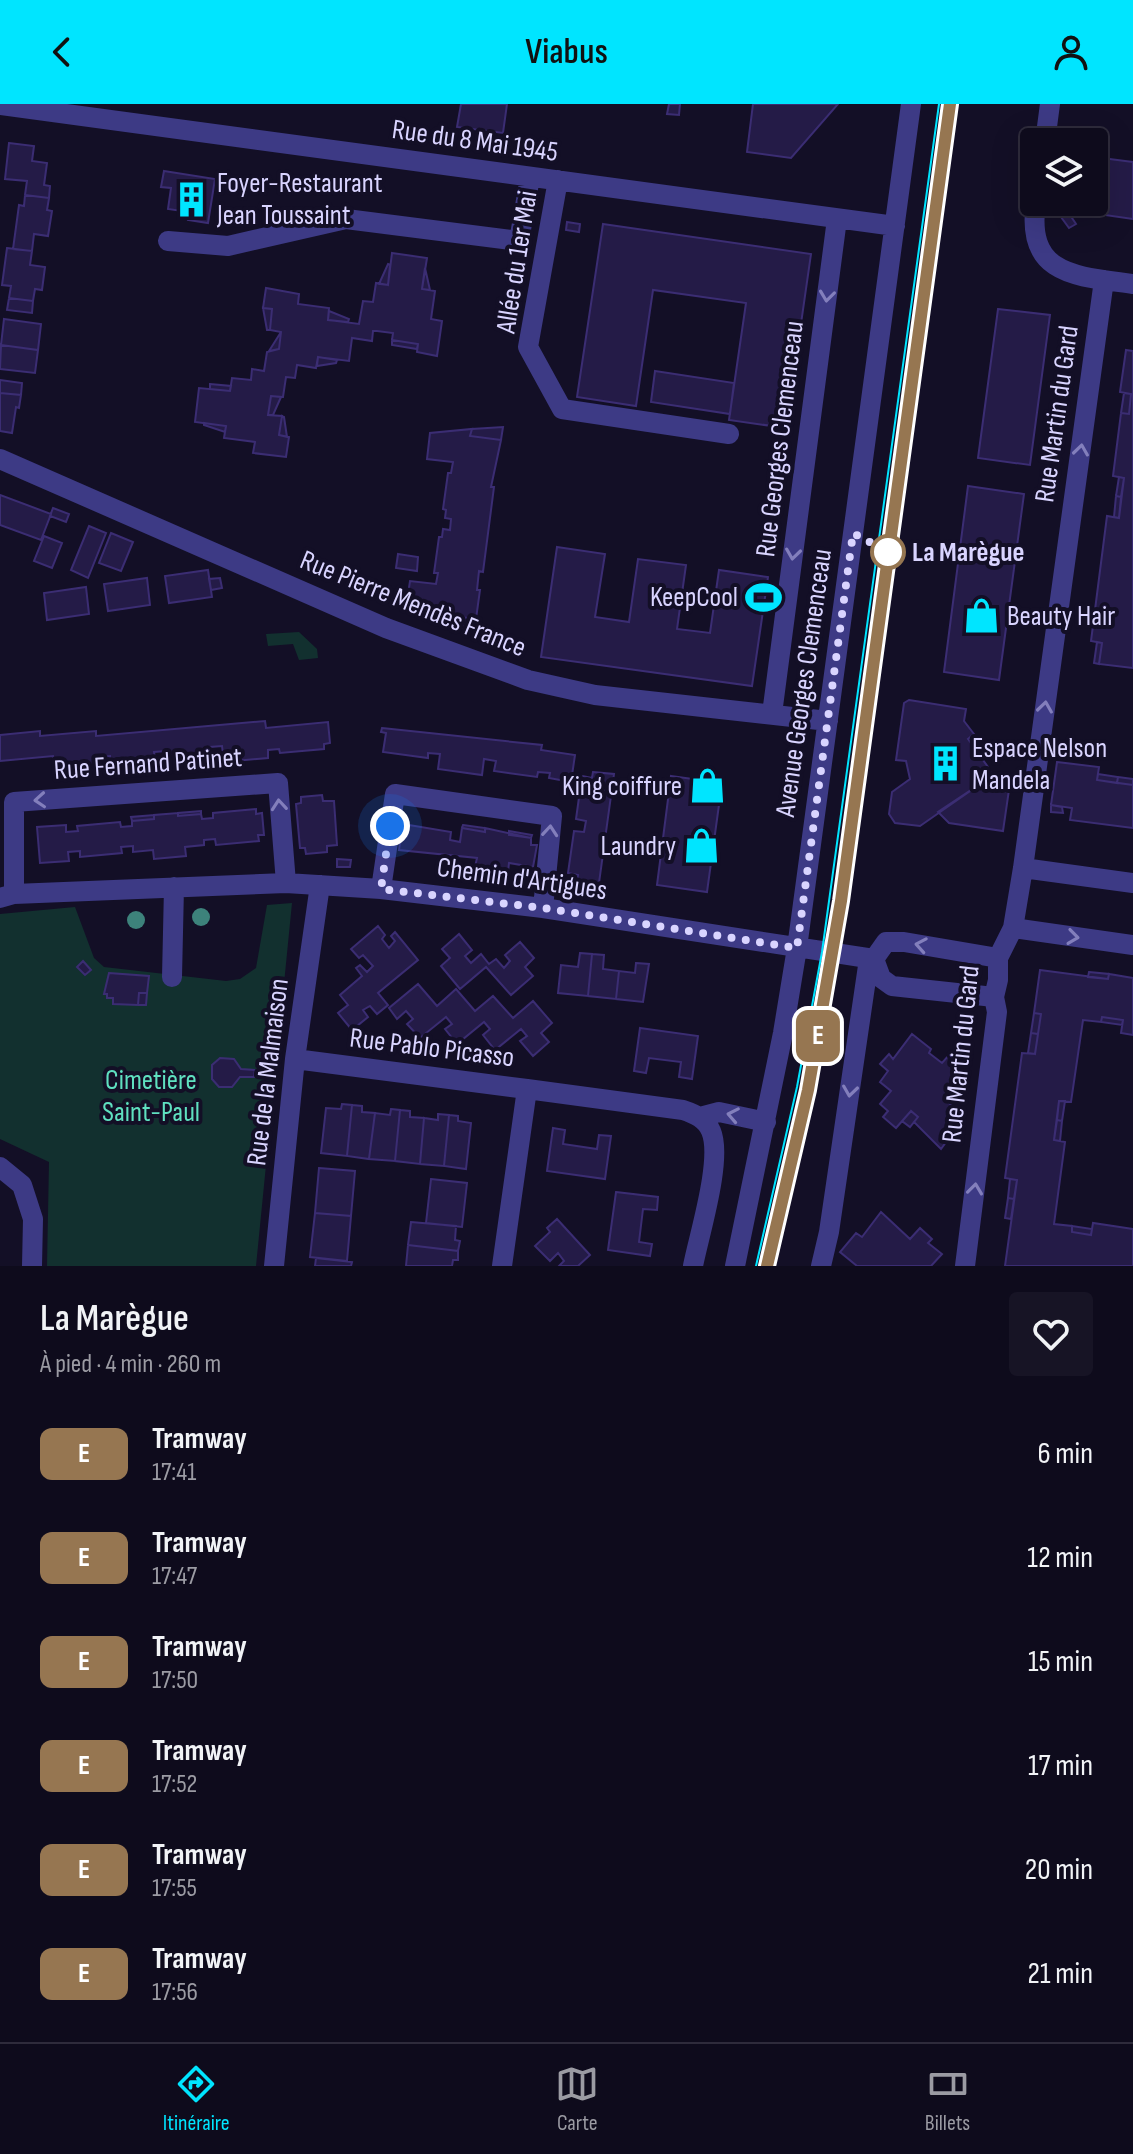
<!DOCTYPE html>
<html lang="fr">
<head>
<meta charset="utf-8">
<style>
  :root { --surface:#0e0b1c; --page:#171425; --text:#f1f3f6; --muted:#9b9ba3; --line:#2e2b3b; --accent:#00e5ff }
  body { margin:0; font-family:"Sofia Sans Condensed",sans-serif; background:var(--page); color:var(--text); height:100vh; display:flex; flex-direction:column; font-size:30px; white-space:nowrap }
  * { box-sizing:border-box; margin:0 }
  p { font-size:26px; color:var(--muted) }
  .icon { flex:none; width:44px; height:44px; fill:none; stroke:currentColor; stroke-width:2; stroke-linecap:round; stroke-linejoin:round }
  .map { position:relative; height:1162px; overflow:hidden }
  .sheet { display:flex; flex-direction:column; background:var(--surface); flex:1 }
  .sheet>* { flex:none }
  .badge { padding:0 16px; border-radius:12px; font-size:28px; line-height:52px }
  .fabs { position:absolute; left:1020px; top:24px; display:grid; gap:16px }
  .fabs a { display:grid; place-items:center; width:88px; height:88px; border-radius:8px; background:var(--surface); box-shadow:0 8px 32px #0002,0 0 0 2px var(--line); font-size:40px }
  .you { position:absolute; width:40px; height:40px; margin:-20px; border:6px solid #fff; border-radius:50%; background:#1a73e8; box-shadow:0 0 0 12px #1a73e833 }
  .map>.badge { position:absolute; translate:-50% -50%; box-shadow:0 0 0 4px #fff }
  .round { display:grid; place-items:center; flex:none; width:84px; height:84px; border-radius:8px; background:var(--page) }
  .overview { display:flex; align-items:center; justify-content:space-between; height:136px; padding:0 40px }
  h1 { font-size:38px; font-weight:600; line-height:60px }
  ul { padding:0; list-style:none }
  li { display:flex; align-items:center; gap:24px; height:104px; padding:0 40px }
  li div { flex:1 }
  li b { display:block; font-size:30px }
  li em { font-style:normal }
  li .badge { min-width:88px; font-weight:700; text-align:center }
  header { display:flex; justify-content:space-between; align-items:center; height:104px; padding:0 40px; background:var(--accent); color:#111; font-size:36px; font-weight:600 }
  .dock { display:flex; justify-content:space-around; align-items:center; height:112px; border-top:2px solid var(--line); background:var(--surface); font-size:22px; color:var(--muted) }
  .dock a { display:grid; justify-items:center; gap:4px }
  .dock .selected { color:var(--accent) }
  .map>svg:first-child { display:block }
  .green { fill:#12302f }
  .building { fill:#241b47; stroke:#3b2d73; stroke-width:2 }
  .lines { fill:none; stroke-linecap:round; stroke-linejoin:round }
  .minor { stroke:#3d3a85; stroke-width:20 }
  .tram { stroke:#00e5ff; stroke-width:2 }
  .tree { fill:#3d827b }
  .oneway { stroke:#837fbc }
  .line-casing { stroke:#fff; stroke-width:18 }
  .line { stroke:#967651; stroke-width:12 }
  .walk { stroke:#d9d4ff; stroke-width:8; stroke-dasharray:0 14.4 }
  .stop-dot { fill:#fff; stroke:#967651; stroke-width:4 }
  .labels { text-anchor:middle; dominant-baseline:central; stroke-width:8; stroke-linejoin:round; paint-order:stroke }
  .street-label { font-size:28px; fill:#d9d4ff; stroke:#130f26 }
  .poi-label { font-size:28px; fill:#d9d4ff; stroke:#130f26; text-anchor:start }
  .stop-label { font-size:28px; font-weight:bold; fill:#d9d4ff; stroke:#130f26; text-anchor:start }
  .park-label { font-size:28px; fill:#5fe0c0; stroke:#130f26 }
</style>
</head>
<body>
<header><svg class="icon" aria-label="back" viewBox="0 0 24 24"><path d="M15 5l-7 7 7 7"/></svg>Viabus<svg class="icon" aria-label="person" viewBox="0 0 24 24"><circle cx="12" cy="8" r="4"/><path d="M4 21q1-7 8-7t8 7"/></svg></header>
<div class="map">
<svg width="1133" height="1162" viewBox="0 0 1133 1162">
  <rect width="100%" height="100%" fill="#130f26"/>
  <path class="green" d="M299 528 317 545 318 554 299 556 293 540 268 542 266 530Z
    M292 799 256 1162H47L49 1058 0 1035V810L75 803 94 854 104 863 226 877 240 875 256 864 267 801Z"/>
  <path class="building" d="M461 0H507L503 29 457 23Z
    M669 0H680L679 11 667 10Z
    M753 0H838L791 54 747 48Z
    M9 39 34 42 32 57 47 59 44 81 50 82 49 94 25 91 27 77 5 75Z
    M1094 53 1133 58V115L1077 107 1078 98H1094Z
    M164 67 215 75 208 119 188 116 189 108 168 105 171 84 161 83Z
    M25 91 49 94 47 106 52 107 48 132 34 130 32 147 13 145 19 101 24 102Z
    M1068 108 1076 120 1069 124 1061 113Z
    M567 118 580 120 579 128 566 126Z
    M603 120 811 150 786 324 729 316 746 199 653 186 636 302 577 293Z
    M7 144 32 147 30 161 45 163 42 186 35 185 33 197 9 194 11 182 2 181Z
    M392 149 427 154 422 185 435 187 431 215 442 217 437 252 417 248 418 240 392 236 393 229 377 227H373L372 237 352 234 349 257 318 253 316 264 297 261 295 274 286 273 283 293 271 292 268 311 282 312 279 331 289 333 286 353 253 349 255 338 224 334 226 322 195 318 199 284 230 287 232 274 251 276 252 265 264 267 267 248 279 245 281 228 270 226 272 205 263 204 266 184 299 190 298 200 329 204 328 216 359 220 363 197 373 198 376 179 388 181Z
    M388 160 390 161 388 181 379 180Z
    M425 164 430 186 422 185Z
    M9 194 33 197 32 209 7 206Z
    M263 204 272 205 270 226H267Z
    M998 205 1050 211 1030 361 978 354Z
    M329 207 349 215 348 218 328 216Z
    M4 215 41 220 38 246 1 241Z
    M281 228 279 245 269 247Z
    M392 236 418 240 417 245 392 241Z
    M1 241 38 246 35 269 0 265Z
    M1126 246 1133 247V564L1099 560 1102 539 1091 537 1107 412 1119 414 1124 374 1113 372 1121 309 1129 310 1131 290 1120 288Z
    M318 253 337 256 336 259 317 262Z
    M655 267 734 279 730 310 651 298Z
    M0 276 22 279 21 291 0 289Z
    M210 280 231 282 230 287 210 285Z
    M0 289 21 291 19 304 16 303 12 329 0 327Z
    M1124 289 1131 290 1129 310 1121 309Z
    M271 292 281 293 273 311H268Z
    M282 312 284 313 287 333 279 331Z
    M204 319 226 322 225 328 204 321Z
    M503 323 501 336 470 332 472 325Z
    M472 325 470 332 501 336 491 383H494L483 468 479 467 477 486H480L476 515 445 511 444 518 406 503 410 477 436 480 438 469H434L439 433H442L443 425 450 426 451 415 445 414 446 406 443 405 448 369H451L453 358 427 355 430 329Z
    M1119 373 1124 374 1121 393 1116 392Z
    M968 382 1024 390 999 576 944 568Z
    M0 391 51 410 41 436 0 421Z
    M1116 392 1121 393 1119 414 1114 413Z
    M53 404 69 410 66 418 50 412Z
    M89 422 106 429 88 474 71 466Z
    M111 429 133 438 121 467 99 459Z
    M44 432 62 439 52 464 34 457Z
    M557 443 605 450 595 513 629 518 638 455 686 461 677 525 710 529 719 466 768 473 752 582 541 553Z
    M398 450 418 453 417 467 396 464Z
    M208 466 212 493 169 499 165 472Z
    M147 474 150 501 108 507 104 480Z
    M220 474 222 484 211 486 209 475Z
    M86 483 89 510 47 516 44 489Z
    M445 511 476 515 474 528 444 518Z
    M1097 538 1102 539 1099 560 1094 559Z
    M909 596 966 605 964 617 974 630 968 635 988 663 986 676 920 722 895 719 889 710 892 688 910 675 906 657 896 656 904 599Z
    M265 617 266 624 328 618 330 639 324 640V645L280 649 279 645 268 646V654L224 658 222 642 210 643 211 648 167 652 166 647 154 648 155 654 110 657V652L98 653 100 665 55 669 53 652 0 657V631L40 627V632L96 627V632Z
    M382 624 542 641 541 646 575 651 571 678 549 674 550 669 538 668 537 673 494 667 496 657 484 655 482 671 438 665 440 650 428 649V654L383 648 386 629 381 628Z
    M1057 658 1099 663 1097 676 1133 681V724L1070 716 1072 704 1051 701Z
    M593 668 614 670 599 779 577 777 578 771 568 769 574 727 584 728 586 717 576 715 582 672 592 674Z
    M987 668 1011 672 1003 727 949 719 938 708 986 676Z
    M1098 670 1118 673 1117 679 1097 676Z
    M671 672 722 679 707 788 657 781Z
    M1118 673 1133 675V681L1117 679Z
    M322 691 323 697H334L337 741 327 742V748L306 750 305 744H300L296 700 301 699V693Z
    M1051 701 1062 703 1063 709 1051 708Z
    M256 705V710L262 709 264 731H258L259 737 216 741 215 735 204 736V741L185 743 186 752 154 755 153 746 133 748V742L121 743 122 749 80 753V747L68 748 69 757 40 759 37 723 66 721V728L78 727 77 722 120 718 121 723 132 722V717L154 715V711L178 709V712L201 710 202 715 213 714V709Z
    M201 707V710L178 712V709Z
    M154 711V715L132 717 131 713Z
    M409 721 451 728 450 736 460 738 462 724 485 728V724L531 734V741H537L533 763 509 759 508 768 475 763 477 754 399 746 401 731 407 732Z
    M463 721 485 724V728L462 724Z
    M509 727 532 731 531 734 509 731Z
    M337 755 351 756 350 763H337Z
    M378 822 385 831 382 835 389 844 395 837 391 832 395 828 418 856 378 889 388 901 377 910 370 902 363 906 368 913 352 926 338 909 348 901 340 891 362 872 356 864 360 861 367 868 373 862 363 851 359 854 351 845Z
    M459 830 472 846 465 852 471 859 481 850 489 860 496 855 504 864 510 857 505 851 520 838 534 854 525 863 533 872 511 891 486 863 460 885 441 862 450 854 442 845Z
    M580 849 592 850 588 892 558 889 561 861 578 863Z
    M592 850 604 851 603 865 619 867 616 895 588 892Z
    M83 857 91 866 85 871 77 863Z
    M636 859 649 860 643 898 616 895 619 867 635 869Z
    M1040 866 1108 875 1109 870 1133 874V931L1121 929 1123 916 1102 913 1101 918 1083 916 1071 998 1059 997 1054 1036 1065 1038 1054 1120 1072 1122V1128L1091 1131 1093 1119 1133 1125V1162H1005L1017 1076 1005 1074 1022 949 1035 950 1041 910 1034 909Z
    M1089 868 1109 870 1108 875 1088 873Z
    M109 869 149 872 147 889H139L138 901 113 900V894H107V890H104Z
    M418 880 437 902 456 885 475 907 493 892 513 914 533 897 552 919 541 929 549 938 533 952 520 937 527 932 521 925 495 946 483 931 490 925 484 918 457 940 445 925 452 920 446 913 420 934 407 920 413 915 406 907 397 915 389 904Z
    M139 889H147L146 901H138Z
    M1034 909 1041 910 1038 930 1031 929Z
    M1102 913 1123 916 1122 921 1101 918Z
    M640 924 698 932 692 975 679 973 681 958 649 954 646 969 634 967Z
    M1031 929 1038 930 1035 950 1028 949Z
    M912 930 931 945 929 949 942 959 949 951 962 961 956 968 966 976 948 998 955 1005 948 1014 958 1022 941 1045 914 1018 918 1013 911 1007 896 1024 883 1013 888 1007 880 1000 891 987 880 978 888 967 880 960 889 950 893 955Z
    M220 954 234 955 241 965 255 966 254 973H240L232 983H219L212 975V961Z
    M1059 997H1065L1062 1017 1057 1016Z
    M342 1000 352 1001 347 1052 321 1049 326 1004 341 1005Z
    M352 1001 362 1002V1008L375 1009 369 1055 347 1052Z
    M391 1005 400 1006 395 1057 369 1055 375 1009 390 1011Z
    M400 1006 410 1007V1013L424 1014 420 1060 395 1057Z
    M911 1007 918 1013 910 1023 902 1017Z
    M438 1010 449 1011 444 1062 420 1060 424 1014 438 1016Z
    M449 1011 458 1012V1017L471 1019 466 1065 444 1062Z
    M1057 1016 1062 1017 1060 1037 1054 1036Z
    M553 1024 565 1026 563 1040 597 1045 599 1031 611 1032 605 1075 547 1067Z
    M319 1064 355 1067 351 1112 315 1109Z
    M431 1075 467 1079 462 1123 426 1119Z
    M1010 1075 1017 1076 1014 1095 1008 1094Z
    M616 1088 658 1093 657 1106 643 1105 639 1138 652 1140 650 1152 608 1146Z
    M1008 1094 1014 1095 1011 1115 1005 1114Z
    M881 1108 910 1135 920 1124 932 1135 928 1139 942 1150 931 1162H857L840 1148 856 1129 862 1133Z
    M315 1109 351 1112 347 1157 310 1153Z
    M557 1115 590 1151 578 1162H559L564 1157 558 1149 550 1157 535 1142 550 1128 547 1124Z
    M411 1118 456 1122 455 1136 460 1137 458 1147 408 1141Z
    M1072 1122 1092 1125 1091 1131 1072 1128Z
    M408 1141 458 1147V1156H453L452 1162H406Z
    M316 1154 352 1158 351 1162H315Z"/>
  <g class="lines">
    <path class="minor" d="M0 1 895 122
      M1045 38 1050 0
      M558 76 528 243 562 305 729 330
      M1036 98C1025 172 1076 172 1133 180
      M168 137 228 142 346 115 519 137 530 73
      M0 355 386 524 528 576 595 591 828 617
      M772 610 837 115
      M1023 764 1133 779
      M381 785 395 690 552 712 543 804
      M14 790V698L278 679 286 779
      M0 794 14 790 286 779 381 785 543 804 874 855
      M1013 824 1133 841
      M172 873 174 783
      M994 893 892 882 881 874 874 855 886 838H904L998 854
      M295 955 527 985 502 1162
      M527 985 683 1006C695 1010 706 1015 711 1027 723 1055 699 1131 693 1162
      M700 1013 719 1008 766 1018
      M0 1063 22 1081 33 1115 32 1162
      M274 1162 295 955 320 781
      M735 1162 783 929 797 844 911 0
      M821 1162 829 1128 869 855
      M965 1162 997 908 994 893 998 876V854L1013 824 1023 764 1104 176"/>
    <path class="tram" d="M756 1162 797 983 822 848 939 0"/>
  </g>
  <g class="tree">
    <circle cx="201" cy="813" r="9"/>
    <circle cx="136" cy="816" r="9"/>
  </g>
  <defs><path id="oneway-chevron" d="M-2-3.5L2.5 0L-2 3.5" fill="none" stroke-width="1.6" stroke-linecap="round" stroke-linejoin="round" transform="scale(2)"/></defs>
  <g class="oneway">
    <use href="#oneway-chevron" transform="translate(827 192) rotate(97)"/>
    <use href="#oneway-chevron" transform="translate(1081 346) rotate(-82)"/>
    <use href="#oneway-chevron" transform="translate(793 450) rotate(98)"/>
    <use href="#oneway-chevron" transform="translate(1045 603) rotate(-82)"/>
    <use href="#oneway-chevron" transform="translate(40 696) rotate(176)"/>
    <use href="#oneway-chevron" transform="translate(279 701) rotate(-95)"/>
    <use href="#oneway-chevron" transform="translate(550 727) rotate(-85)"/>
    <use href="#oneway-chevron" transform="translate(1073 833) rotate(8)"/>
    <use href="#oneway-chevron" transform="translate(921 841) rotate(-170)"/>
    <use href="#oneway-chevron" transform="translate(850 987) rotate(98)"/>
    <use href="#oneway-chevron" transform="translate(733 1011) rotate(-169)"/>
    <use href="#oneway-chevron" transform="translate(975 1085) rotate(-83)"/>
  </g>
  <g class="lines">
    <defs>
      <path id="line" d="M767 1162 808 986 841 797 950 0"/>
    </defs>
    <use href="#line" class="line-casing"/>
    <use href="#line" class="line"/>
    <path class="walk" d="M390 722 381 785 543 804 797 844 853 429 888 448"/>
  </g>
  <defs>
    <symbol id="building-bare" viewBox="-9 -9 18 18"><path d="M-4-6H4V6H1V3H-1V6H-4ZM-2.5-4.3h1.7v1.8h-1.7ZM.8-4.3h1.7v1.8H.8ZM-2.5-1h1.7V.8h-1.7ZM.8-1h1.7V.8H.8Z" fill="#00e5ff" stroke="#130f26" stroke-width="2.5" paint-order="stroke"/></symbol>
    <symbol id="stadium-bare" viewBox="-9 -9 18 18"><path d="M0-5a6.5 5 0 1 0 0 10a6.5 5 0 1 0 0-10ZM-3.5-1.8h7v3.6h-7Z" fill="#00e5ff" stroke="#130f26" stroke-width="2.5" paint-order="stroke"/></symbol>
    <symbol id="shop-bare" viewBox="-9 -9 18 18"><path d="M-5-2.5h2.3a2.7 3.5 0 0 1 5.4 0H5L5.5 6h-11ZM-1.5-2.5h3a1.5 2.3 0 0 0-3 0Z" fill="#00e5ff" stroke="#130f26" stroke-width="2.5" paint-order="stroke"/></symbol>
  </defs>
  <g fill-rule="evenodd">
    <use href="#building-bare" x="166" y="70" width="51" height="51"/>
    <use href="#stadium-bare" x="738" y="468" width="51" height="51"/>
    <use href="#shop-bare" x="956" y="486" width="51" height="51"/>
    <use href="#building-bare" x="920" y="634" width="51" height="51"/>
    <use href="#shop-bare" x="682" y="656" width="51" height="51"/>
    <use href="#shop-bare" x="676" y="716" width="51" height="51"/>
  </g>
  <circle class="stop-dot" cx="888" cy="448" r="16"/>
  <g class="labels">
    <g class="street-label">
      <text transform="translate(475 37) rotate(8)">Rue du 8 Mai 1945</text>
      <text transform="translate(517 158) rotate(-81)">Allée du 1er Mai</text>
      <text transform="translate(1057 310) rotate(-82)">Rue Martin du Gard</text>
      <text transform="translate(780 335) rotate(-83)">Rue Georges Clemenceau</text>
      <text transform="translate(413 500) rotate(22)">Rue Pierre Mendès France</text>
      <text transform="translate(804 579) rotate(-82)">Avenue Georges Clemenceau</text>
      <text transform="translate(148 660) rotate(-4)">Rue Fernand Patinet</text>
      <text transform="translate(522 775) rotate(8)">Chemin d'Artigues</text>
      <text transform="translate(432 944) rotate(7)">Rue Pablo Picasso</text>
      <text transform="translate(961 950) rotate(-84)">Rue Martin du Gard</text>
      <text transform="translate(268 968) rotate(-83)">Rue de la Malmaison</text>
    </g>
    <g class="poi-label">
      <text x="217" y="79">Foyer-Restaurant<tspan x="217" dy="32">Jean Toussaint</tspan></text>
      <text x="738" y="493" text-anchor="end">KeepCool</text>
      <text x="1007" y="512">Beauty Hair</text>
      <text x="972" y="644">Espace Nelson<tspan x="972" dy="32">Mandela</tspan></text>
      <text x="682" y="682" text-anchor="end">King coiffure</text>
      <text x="676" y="742" text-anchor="end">Laundry</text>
    </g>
    <g class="stop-label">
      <text x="912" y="448">La Marègue</text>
    </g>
    <g class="park-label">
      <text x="151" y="976">Cimetière<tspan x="151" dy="32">Saint-Paul</tspan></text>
    </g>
  </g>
</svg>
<div class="fabs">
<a><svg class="icon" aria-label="layers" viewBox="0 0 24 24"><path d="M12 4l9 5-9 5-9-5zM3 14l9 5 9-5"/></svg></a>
</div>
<div class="you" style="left:390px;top:722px"></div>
<b class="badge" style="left:818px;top:932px;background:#967651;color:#fff">E</b>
</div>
<section class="sheet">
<div class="overview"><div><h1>La Marègue</h1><p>À pied · 4 min · 260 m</p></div><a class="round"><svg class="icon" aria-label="heart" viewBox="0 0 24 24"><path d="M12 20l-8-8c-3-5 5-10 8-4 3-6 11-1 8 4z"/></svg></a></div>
<ul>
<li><span class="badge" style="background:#967651;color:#fff">E</span><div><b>Tramway</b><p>17:41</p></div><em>6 min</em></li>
<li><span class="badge" style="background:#967651;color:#fff">E</span><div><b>Tramway</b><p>17:47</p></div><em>12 min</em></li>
<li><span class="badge" style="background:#967651;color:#fff">E</span><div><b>Tramway</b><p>17:50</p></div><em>15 min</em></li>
<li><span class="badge" style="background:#967651;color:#fff">E</span><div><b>Tramway</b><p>17:52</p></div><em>17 min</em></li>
<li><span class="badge" style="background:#967651;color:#fff">E</span><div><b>Tramway</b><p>17:55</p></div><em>20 min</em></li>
<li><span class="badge" style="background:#967651;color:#fff">E</span><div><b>Tramway</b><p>17:56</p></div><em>21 min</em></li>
</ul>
</section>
<nav class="dock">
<a class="selected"><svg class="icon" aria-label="directions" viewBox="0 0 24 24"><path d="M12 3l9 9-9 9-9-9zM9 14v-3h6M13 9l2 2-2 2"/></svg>Itinéraire</a>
<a><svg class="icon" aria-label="map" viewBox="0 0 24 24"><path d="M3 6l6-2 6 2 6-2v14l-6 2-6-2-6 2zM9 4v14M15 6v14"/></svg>Carte</a>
<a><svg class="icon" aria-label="tickets" viewBox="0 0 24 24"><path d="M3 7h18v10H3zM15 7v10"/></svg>Billets</a>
</nav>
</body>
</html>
